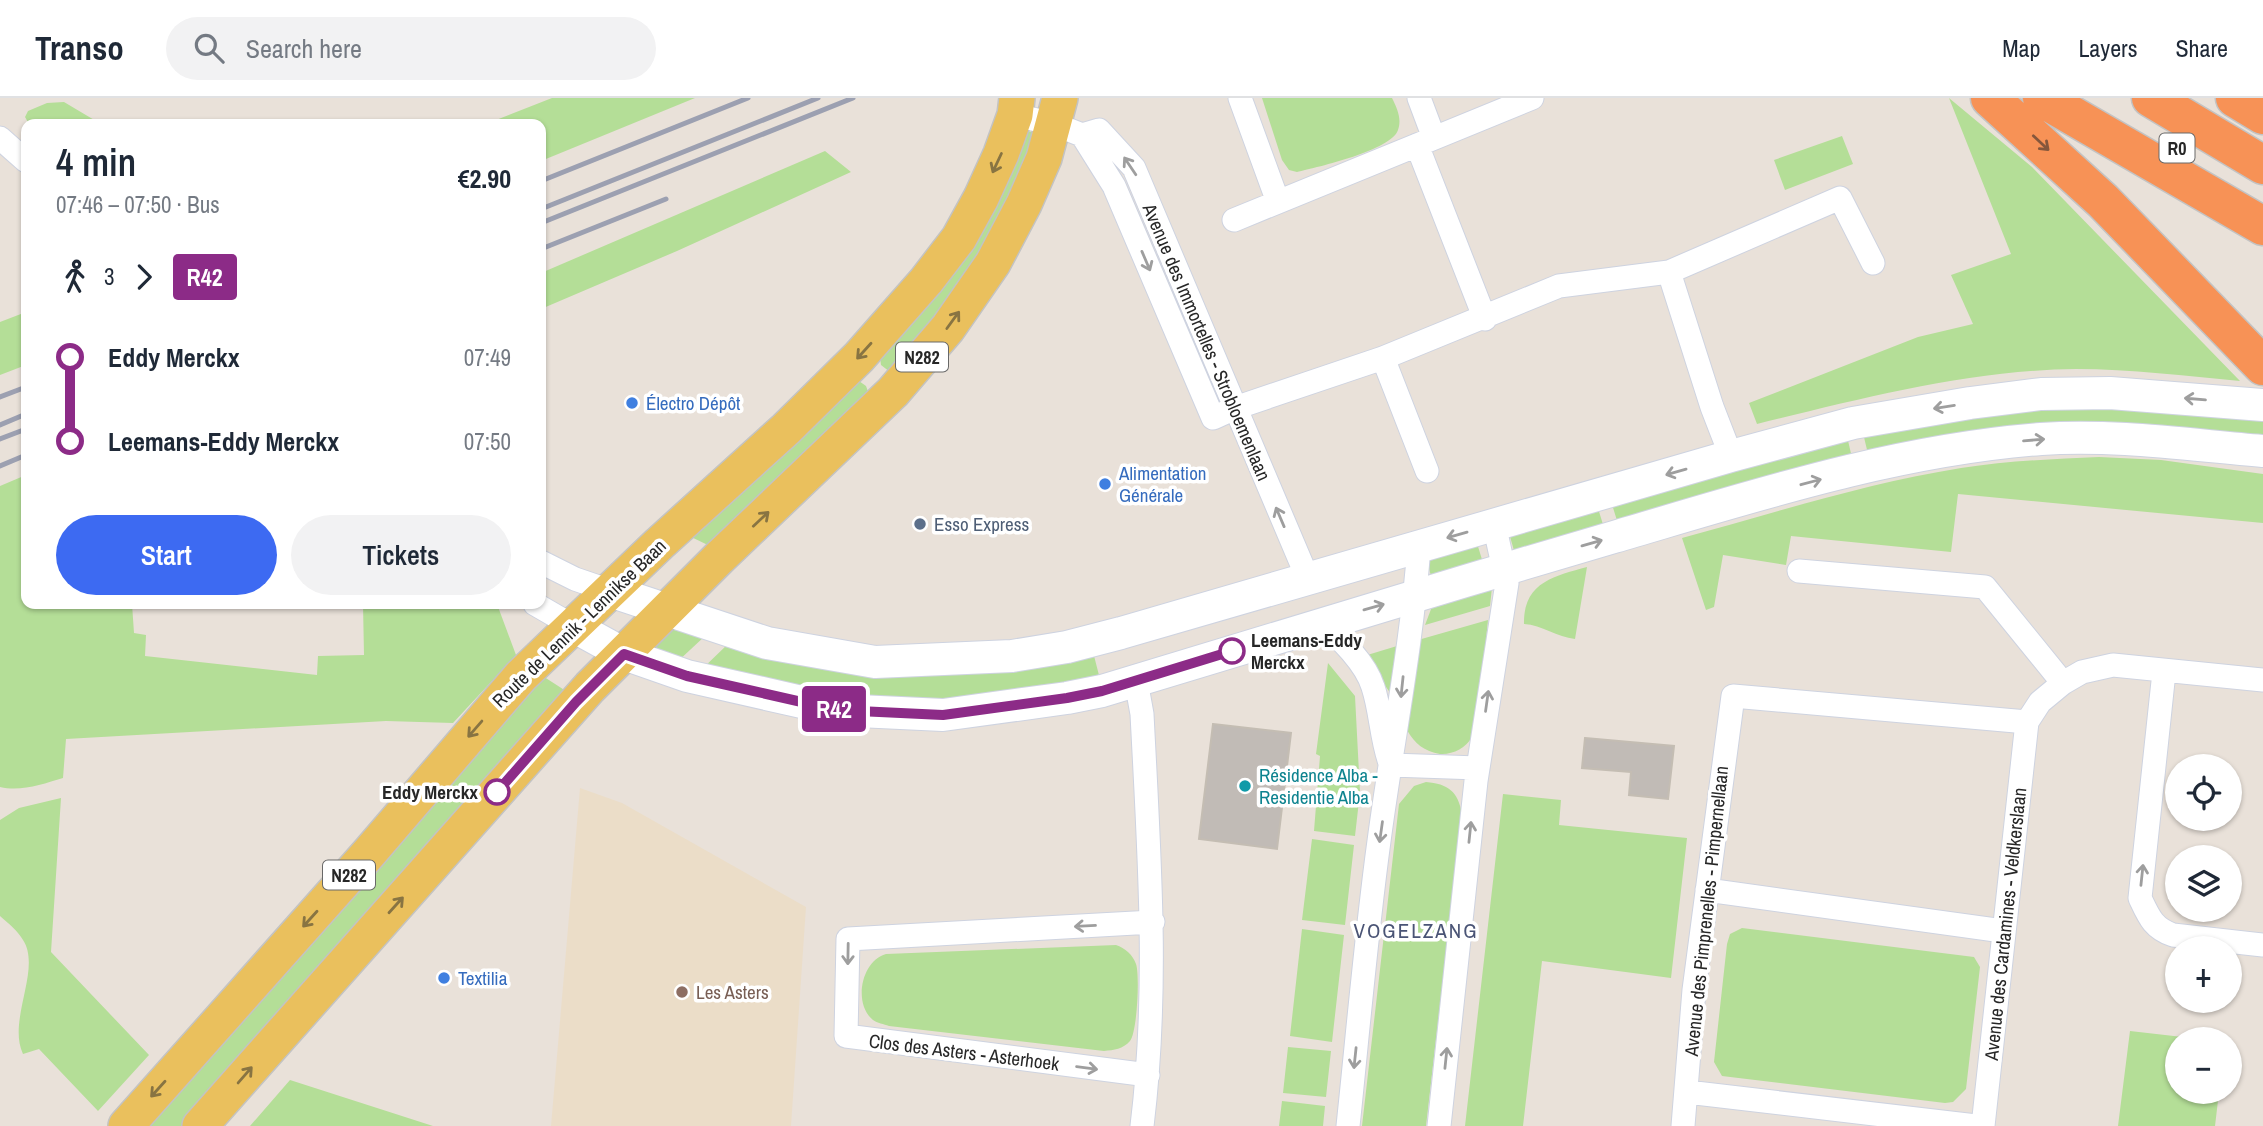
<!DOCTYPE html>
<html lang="en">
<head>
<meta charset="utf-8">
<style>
  :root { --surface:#fff; --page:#f2f2f3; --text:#1f2937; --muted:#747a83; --line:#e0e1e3; --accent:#3d6af2 }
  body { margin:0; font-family:"Archivo Narrow",sans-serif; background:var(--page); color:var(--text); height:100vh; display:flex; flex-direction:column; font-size:26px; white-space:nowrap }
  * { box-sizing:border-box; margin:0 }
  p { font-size:23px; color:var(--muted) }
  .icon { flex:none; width:38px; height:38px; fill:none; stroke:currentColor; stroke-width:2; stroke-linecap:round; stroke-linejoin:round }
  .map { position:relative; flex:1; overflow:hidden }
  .side { position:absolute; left:21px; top:21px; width:525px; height:490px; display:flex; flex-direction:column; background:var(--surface); border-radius:14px; box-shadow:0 2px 5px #0004 }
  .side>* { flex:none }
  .badge { padding:0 14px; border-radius:5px; font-size:24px; line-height:46px }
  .controls { position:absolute; left:2165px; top:656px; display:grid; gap:14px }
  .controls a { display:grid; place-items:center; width:77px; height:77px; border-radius:50%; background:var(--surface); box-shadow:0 2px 5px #0004; font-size:35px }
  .map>.badge { position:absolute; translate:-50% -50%; box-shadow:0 0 0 4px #fff }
  .legs { display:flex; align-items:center; gap:10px; height:77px; padding:0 35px; font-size:23px }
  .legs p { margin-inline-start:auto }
  .headline { display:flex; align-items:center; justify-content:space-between; height:119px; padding:0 35px }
  h1 { font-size:38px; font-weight:600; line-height:52px }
  .primary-button { display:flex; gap:14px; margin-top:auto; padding:14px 35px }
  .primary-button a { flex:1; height:80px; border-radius:42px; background:var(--accent); color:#fff; font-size:28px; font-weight:600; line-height:80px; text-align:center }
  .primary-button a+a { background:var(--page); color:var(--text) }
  ul { padding:0 35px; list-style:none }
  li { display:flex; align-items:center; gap:24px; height:84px; font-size:26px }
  li i { display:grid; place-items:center; width:10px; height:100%; margin:0 9px; background:currentColor }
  li i::after { content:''; width:18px; height:18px; margin:-9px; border:5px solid; border-radius:50%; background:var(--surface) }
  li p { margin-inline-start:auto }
  li:first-child i { background:linear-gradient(#0000 50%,currentColor 0) }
  li:last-child i { background:linear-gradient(currentColor 50%,#0000 0) }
  header { display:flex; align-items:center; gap:42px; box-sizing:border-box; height:98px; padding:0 35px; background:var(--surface); border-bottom:2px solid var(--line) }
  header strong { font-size:33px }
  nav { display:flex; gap:38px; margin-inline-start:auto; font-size:24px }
  .search { width:490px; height:63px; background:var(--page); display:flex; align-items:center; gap:18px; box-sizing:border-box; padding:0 24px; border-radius:38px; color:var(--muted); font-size:26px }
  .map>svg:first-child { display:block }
  .education { fill:#ebddc8 }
  .green { fill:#b4de97 }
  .building { fill:#c1bbb6; stroke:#c4bdb3; stroke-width:2 }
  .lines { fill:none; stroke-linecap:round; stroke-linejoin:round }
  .street-casing { stroke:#ced3e0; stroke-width:25 }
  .secondary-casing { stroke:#ced3e0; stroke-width:34 }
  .primary-casing { stroke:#c3c3c3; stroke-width:38 }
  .highway-casing { stroke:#c3c3c3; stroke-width:41 }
  .street { stroke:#fff; stroke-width:23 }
  .secondary { stroke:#fff; stroke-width:32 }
  .primary { stroke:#eac05d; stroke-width:35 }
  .highway { stroke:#f79256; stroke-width:38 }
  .rail { stroke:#9ca0b1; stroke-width:5 }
  .oneway { stroke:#85573c }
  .oneway2 { stroke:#887442 }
  .oneway3 { stroke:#9e9e9e }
  .line-1-casing { stroke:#fff; stroke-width:16 }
  .line-1 { stroke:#8c2b87; stroke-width:10 }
  .shop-dot { fill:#3f7fe0; stroke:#fff; stroke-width:2.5 }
  .service-dot { fill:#5c6f8a; stroke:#fff; stroke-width:2.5 }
  .stop-1-dot { fill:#fff; stroke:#8c2b87; stroke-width:3.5 }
  .culture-dot { fill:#0f9aa8; stroke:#fff; stroke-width:2.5 }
  .education-dot { fill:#8d6e63; stroke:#fff; stroke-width:2.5 }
  .labels { text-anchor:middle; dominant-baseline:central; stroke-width:7; stroke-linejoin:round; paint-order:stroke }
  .shield { fill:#fff; stroke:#686868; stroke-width:2 }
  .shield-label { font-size:18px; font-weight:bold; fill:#272727 }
  .street-label { font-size:19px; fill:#272727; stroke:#fff }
  .shop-label { font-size:19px; fill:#366cbe; stroke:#fff; text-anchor:start }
  .service-label { font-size:19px; fill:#4e5e75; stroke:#fff; text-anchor:start }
  .stop-label { font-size:19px; font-weight:bold; fill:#272727; stroke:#fff; text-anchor:start }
  .culture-label { font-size:19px; fill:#0d838f; stroke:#fff; text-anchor:start }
  .education-label { font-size:19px; fill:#785e54; stroke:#fff; text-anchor:start }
  .neighbourhood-label { font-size:21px; letter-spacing:2px; fill:#4a5475; stroke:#fff }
</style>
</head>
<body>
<header>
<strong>Transo</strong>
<div class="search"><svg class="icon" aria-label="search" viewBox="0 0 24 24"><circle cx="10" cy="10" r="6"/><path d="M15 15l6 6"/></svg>Search here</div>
<nav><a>Map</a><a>Layers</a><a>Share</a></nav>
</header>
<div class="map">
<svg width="2263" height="1028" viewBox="0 0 2263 1028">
  <rect width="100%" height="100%" fill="#e9e1d9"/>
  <path class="education" d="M580 690 622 705 806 809 791 1028H551Z"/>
  <path class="green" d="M552 0H695L541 63V26H486Z
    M1262 0H1392C1397 10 1402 21 1398 32 1392 52 1318 69 1297 74L1289 72 1282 62Z
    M1949 0 2032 69 2240 283C2186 278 2131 271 2076 271 1970 272 1859 301 1757 326L1749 305 1918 239 1973 226 1951 177 2011 156Z
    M64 4 101 26H29L25 19 28 13 47 5Z
    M1023 32 1032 34 1038 40 973 177 890 274 881 267 880 259Z
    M1842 38 1853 66 1785 92 1774 62Z
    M825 53 851 74 677 153 541 211V175Z
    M26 214V267L0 277V224Z
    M859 283 866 288 870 299 712 449 687 437Z
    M2027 305 2263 318V343L1869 360 1862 331Z
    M1846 334 1853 364 1619 429 1610 400Z
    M2099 359 2161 362 2263 376V425L1958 396 1951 454 1791 438 1786 467 1723 457 1714 509 1706 512 1682 440C1774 415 1867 385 1961 370 2007 363 2053 361 2099 359Z
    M26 377V506H132L134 535 146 537 145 558 317 577 318 558 364 557 363 506H497L516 557 453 625 386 623 66 641 63 680C43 686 21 694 0 689V388Z
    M1596 404 1606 436 1515 456 1509 435Z
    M1476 442 1484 468 1432 481 1425 457Z
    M1587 469 1575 541C1557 539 1542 527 1524 526 1523 484 1555 478 1587 469Z
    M1492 489 1490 508 1425 527 1433 506Z
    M1488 522C1485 548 1482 619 1472 639 1466 650 1452 657 1440 656 1424 653 1415 646 1407 632L1418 542Z
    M666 528 705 538 676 565 650 556Z
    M729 545 792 560 1092 550 1101 585 993 605 847 603 700 573Z
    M1397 548 1391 596 1364 558Z
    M1328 565 1355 598 1360 694 1355 738 1314 733 1320 658 1316 656Z
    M538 575 569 595 187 1028H137Z
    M1426 684C1448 686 1458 693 1462 716L1426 1028H1362L1399 706 1414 688Z
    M1503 696 1561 702 1559 727 1687 740 1671 880 1542 863 1523 1028H1465Z
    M61 700 51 854 149 957 98 1013 39 951 23 956C7 922 42 871 23 842 18 833 8 825 0 818V722L19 710Z
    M1312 741 1354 747 1345 827 1302 822Z
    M1742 830 1974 859 1980 869 1966 991 1953 1004 1945 1005 1722 978 1714 964 1727 846 1730 836Z
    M1302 831 1344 837 1332 944 1290 938Z
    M1116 847C1125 850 1133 857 1136 866 1140 877 1137 935 1130 943 1123 951 1114 952 1104 953L889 928C884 926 877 925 873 922 853 906 861 863 886 856Z
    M2130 933 2200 941 2177 942V994H2219L2215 1028H2118Z
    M1288 949 1331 953 1326 999 1283 995Z
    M290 982 433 1028H250Z
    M1282 1003 1325 1008 1323 1028H1279Z"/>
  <path class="building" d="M1213 626 1291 635 1277 751 1199 741Z
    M1585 640 1674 648 1668 701 1629 697 1631 674 1582 670Z"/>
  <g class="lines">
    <defs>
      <path id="street" d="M1240 0 1278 104
        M1419 0 1434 40
        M1015 17 1054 26 1082 37 1099 32 1134 70 1308 481
        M1082 37 1114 88 1213 320 1235 310 1383 260 1559 188 1669 174 1712 309 1731 358
        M0 40 26 63
        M1417 47 1485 221
        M1234 122 1532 0
        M1669 174 1840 100 1873 165
        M1383 260 1427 373
        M541 464 575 481 610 493
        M1799 473 1985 489 2063 585
        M535 506 573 528
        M1321 525C1340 539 1366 566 1373 589 1381 613 1381 640 1390 665
        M2164 574 2140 800C2149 819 2153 830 2173 837L2263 847
        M1136 583 1142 616C1149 754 1159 890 1142 1028
        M1391 667 1478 670
        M1707 792 2003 833
        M1148 977 846 938 848 841 1153 824
        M1687 994 1976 1028
        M1348 1028C1358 933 1366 838 1379 743 1392 645 1412 547 1419 448
        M1439 1028 1476 683 1507 485 1494 426
        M1683 1028 1694 892 1733 598 2027 624
        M1983 1028 2027 624 2040 604 2063 585 2082 574 2113 567 2263 582"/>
      <path id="secondary" d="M610 493 767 545 875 564 1012 558 1067 549 1121 535 1731 358 1853 325 1970 305 2041 296 2110 295 2263 307
        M573 528 624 556 687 578 837 612 943 617 1067 600 1102 593C1273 541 1443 489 1614 439 1754 398 1895 352 2041 341 2115 336 2189 347 2263 353"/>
      <path id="primary" d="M126 1028 369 755 521 578 659 446 786 331 859 259 926 183 959 140 981 100 1001 56 1015 17 1017 0
        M200 1028 590 589 719 460 893 294 948 230 993 165 1024 106 1044 60 1060 0"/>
      <path id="highway" d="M1990 0 2103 103 2263 268
        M2042 0 2263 128
        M2151 0 2263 67
        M2235 0 2263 17"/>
    </defs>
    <use href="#street" class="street-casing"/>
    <use href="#secondary" class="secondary-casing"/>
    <use href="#primary" class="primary-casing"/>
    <use href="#highway" class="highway-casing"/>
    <use href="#street" class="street"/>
    <use href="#secondary" class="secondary"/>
    <use href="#primary" class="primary"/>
    <use href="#highway" class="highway"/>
    <path class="rail" d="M541 83 748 0
      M541 111 818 0
      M541 125 853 0
      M541 151 666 101
      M0 299 26 289
      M0 327 26 316
      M0 341 26 331
      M0 368 26 357"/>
  </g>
  <defs><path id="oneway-shaft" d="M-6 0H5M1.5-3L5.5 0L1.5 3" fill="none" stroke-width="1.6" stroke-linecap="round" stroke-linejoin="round" transform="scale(1.75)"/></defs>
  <use class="oneway" href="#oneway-shaft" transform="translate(2041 45) rotate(43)"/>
  <g class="oneway2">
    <use href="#oneway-shaft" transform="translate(997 65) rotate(115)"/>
    <use href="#oneway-shaft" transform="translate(953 222) rotate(-54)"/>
    <use href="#oneway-shaft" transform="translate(864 253) rotate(132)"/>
    <use href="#oneway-shaft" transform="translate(761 421) rotate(-43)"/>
    <use href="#oneway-shaft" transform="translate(475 631) rotate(131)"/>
    <use href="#oneway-shaft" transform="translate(396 807) rotate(-48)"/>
    <use href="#oneway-shaft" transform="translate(310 821) rotate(132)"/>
    <use href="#oneway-shaft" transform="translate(245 977) rotate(-49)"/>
    <use href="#oneway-shaft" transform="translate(158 991) rotate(132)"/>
  </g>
  <g class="oneway3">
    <use href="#oneway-shaft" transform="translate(1130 68) rotate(-124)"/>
    <use href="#oneway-shaft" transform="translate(1146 163) rotate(67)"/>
    <use href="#oneway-shaft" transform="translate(2195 301) rotate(-175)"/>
    <use href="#oneway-shaft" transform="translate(1944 309) rotate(171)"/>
    <use href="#oneway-shaft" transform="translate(2034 342) rotate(-5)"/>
    <use href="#oneway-shaft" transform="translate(1676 374) rotate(164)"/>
    <use href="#oneway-shaft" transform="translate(1811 384) rotate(-15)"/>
    <use href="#oneway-shaft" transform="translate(1280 419) rotate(-113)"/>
    <use href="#oneway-shaft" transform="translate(1457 437) rotate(164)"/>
    <use href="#oneway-shaft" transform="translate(1592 445) rotate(-16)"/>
    <use href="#oneway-shaft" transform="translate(1374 509) rotate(-16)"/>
    <use href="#oneway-shaft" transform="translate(1402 589) rotate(96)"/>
    <use href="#oneway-shaft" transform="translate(1487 603) rotate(-82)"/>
    <use href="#oneway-shaft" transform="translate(1381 734) rotate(98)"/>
    <use href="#oneway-shaft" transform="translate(1470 734) rotate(-84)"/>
    <use href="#oneway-shaft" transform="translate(2142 777) rotate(-84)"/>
    <use href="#oneway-shaft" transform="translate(1085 828) rotate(177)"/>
    <use href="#oneway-shaft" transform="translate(848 856) rotate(91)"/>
    <use href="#oneway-shaft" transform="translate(1355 960) rotate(96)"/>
    <use href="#oneway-shaft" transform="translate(1446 960) rotate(-84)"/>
    <use href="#oneway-shaft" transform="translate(1087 970) rotate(7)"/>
  </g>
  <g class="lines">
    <defs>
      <path id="line-1" d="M497 694 576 604 624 556 687 578 837 612 943 617 1067 600 1102 593 1232 553"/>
    </defs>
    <use href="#line-1" class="line-1-casing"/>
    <use href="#line-1" class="line-1"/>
  </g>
  <g class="shop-dot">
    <circle cx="632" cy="305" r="7"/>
    <circle cx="1105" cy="386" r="7"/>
    <circle cx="444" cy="880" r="7"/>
  </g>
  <circle class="service-dot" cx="920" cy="426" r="7"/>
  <g class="stop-1-dot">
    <circle cx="1232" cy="553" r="12"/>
    <circle cx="497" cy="694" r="12"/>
  </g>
  <circle class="culture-dot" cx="1245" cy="688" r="7"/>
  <circle class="education-dot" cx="682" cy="894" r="7"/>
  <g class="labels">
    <g class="shield">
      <rect x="2159.5" y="35.5" width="35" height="29" rx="5"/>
      <rect x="896" y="244.5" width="52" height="29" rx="5"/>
      <rect x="323" y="762.5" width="52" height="29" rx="5"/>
    </g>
    <g class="shield-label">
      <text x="2177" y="50">R0</text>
      <text x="922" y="259">N282</text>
      <text x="349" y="777">N282</text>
    </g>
    <g class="street-label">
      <text transform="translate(1207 244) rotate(67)">Avenue des Immortelles - Strobloemenlaan</text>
      <text transform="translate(579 525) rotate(-44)">Route de Lennik - Lennikse Baan</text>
      <text transform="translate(1706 813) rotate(-84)">Avenue des Pimprenelles - Pimpernellaan</text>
      <text transform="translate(2005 826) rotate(-84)">Avenue des Cardamines - Veldkerslaan</text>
      <text transform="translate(964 954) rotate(7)">Clos des Asters - Asterhoek</text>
    </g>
    <g class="shop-label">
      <text x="646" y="305">Électro Dépôt</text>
      <text x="1119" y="375">Alimentation<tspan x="1119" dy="22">Générale</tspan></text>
      <text x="458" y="880">Textilia</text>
    </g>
    <g class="service-label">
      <text x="934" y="426">Esso Express</text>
    </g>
    <g class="stop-label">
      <text x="1251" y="542">Leemans-Eddy<tspan x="1251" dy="22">Merckx</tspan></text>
      <text x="478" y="694" text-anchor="end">Eddy Merckx</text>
    </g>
    <g class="culture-label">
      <text x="1259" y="677">Résidence Alba -<tspan x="1259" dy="22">Residentie Alba</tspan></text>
    </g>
    <g class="education-label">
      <text x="696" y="894">Les Asters</text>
    </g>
    <g class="neighbourhood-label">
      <text x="1416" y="832">VOGELZANG</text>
    </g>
  </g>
</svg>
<div class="controls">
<a><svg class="icon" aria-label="locate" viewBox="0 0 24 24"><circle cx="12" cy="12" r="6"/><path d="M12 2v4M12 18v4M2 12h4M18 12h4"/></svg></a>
<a><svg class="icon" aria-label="layers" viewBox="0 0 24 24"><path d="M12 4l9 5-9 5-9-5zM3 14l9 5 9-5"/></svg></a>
<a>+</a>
<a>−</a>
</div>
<b class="badge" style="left:834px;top:611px;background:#8c2b87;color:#fff">R42</b>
<section class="side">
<div class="headline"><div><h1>4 min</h1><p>07:46 – 07:50 · Bus</p></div><b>€2.90</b></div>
<div class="legs"><svg class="icon" aria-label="walk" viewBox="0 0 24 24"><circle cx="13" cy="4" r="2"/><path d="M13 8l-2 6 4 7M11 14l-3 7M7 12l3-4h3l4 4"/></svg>3<svg class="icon" aria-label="forward" viewBox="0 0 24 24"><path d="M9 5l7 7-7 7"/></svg><b class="badge" style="background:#8c2b87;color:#fff">R42</b></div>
<ul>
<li><i style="color:#8c2b87"></i><b>Eddy Merckx</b><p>07:49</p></li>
<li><i style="color:#8c2b87"></i><b>Leemans-Eddy Merckx</b><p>07:50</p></li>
</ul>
<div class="primary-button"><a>Start</a><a>Tickets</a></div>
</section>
</div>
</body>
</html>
